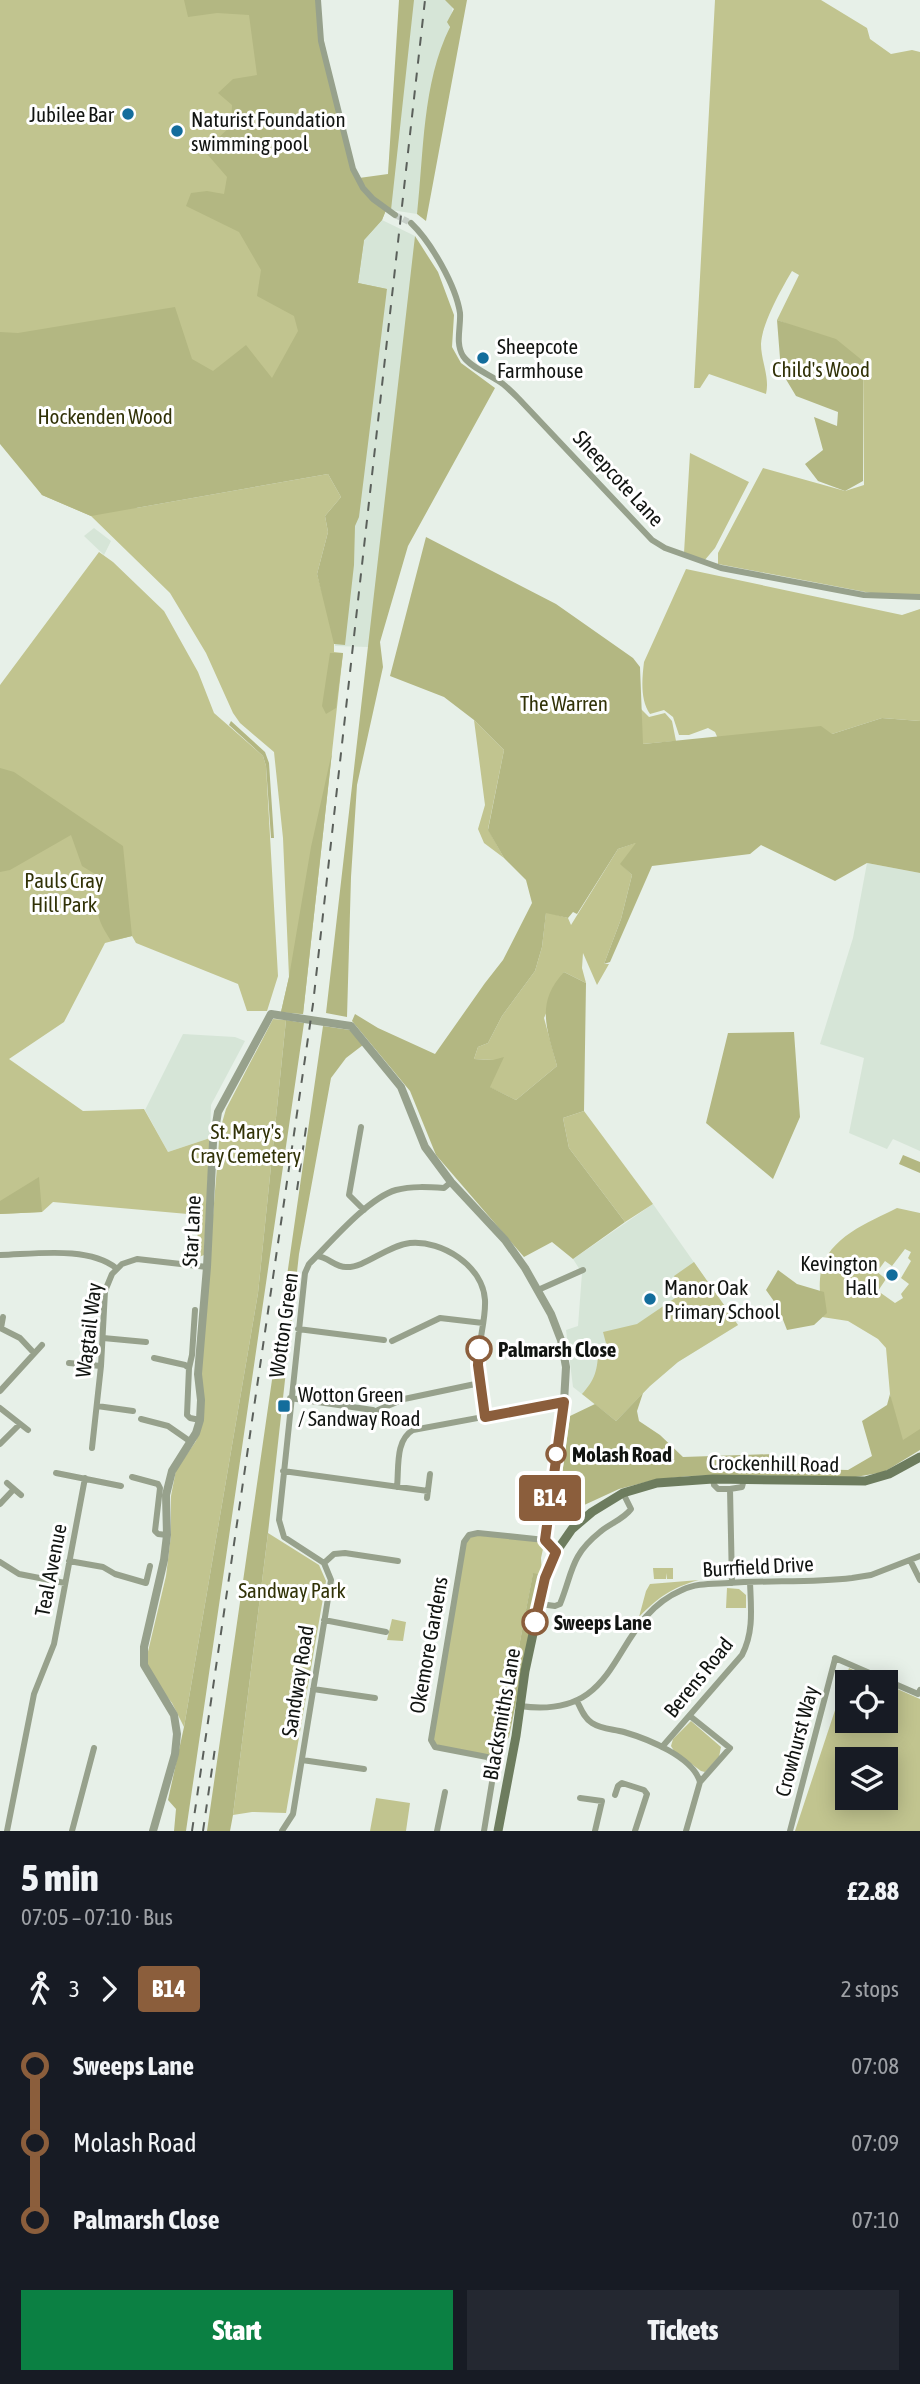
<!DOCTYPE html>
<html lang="en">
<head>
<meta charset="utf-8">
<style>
  :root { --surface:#171b24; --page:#242831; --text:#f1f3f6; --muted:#9ea1a6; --accent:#0b8043 }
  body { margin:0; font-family:"Asap Condensed",sans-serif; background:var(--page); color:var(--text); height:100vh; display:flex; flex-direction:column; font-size:26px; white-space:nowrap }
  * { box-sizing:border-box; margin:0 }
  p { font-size:23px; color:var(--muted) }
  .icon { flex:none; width:38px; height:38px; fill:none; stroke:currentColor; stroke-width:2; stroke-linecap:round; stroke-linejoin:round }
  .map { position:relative; height:1831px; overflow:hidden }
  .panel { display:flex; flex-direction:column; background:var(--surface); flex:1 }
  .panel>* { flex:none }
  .badge { padding:0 14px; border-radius:5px; font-size:24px; line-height:46px }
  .tools { position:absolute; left:835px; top:1670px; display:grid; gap:14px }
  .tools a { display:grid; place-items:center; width:63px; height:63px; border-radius:0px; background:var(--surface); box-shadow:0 4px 18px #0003; font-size:35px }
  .map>.badge { position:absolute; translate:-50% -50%; box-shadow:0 0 0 4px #fff }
  .legs { display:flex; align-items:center; gap:10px; height:77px; padding:0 21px; font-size:23px }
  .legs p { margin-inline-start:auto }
  .summary { display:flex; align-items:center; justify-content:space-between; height:119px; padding:0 21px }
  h1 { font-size:38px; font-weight:800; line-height:52px }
  .cta { display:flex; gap:14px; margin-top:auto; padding:14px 21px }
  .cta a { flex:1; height:80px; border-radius:0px; background:var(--accent); color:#fff; font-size:28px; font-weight:800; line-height:80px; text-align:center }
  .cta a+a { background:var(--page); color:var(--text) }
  ul { padding:0 21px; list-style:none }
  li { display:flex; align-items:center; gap:24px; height:77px; font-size:26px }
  li i { display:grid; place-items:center; width:10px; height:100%; margin:0 9px; background:currentColor }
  li i::after { content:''; width:18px; height:18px; margin:-9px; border:5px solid; border-radius:50%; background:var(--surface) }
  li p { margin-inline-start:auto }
  li:first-child i { background:linear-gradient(#0000 50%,currentColor 0) }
  li:last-child i { background:linear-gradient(currentColor 50%,#0000 0) }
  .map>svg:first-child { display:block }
  .built { fill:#d6e5d7 }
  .green { fill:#c1c48f; fill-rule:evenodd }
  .forest { fill:#b3b782 }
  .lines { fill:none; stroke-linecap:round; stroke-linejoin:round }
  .minor-tunnel { stroke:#c7cfc8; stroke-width:6; stroke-dasharray:6 3; stroke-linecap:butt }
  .minor { stroke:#97a18c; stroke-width:6 }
  .tertiary { stroke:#97a18c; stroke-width:8 }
  .secondary { stroke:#6d7c5e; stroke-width:9 }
  .rail { stroke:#5b605b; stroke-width:2; stroke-dasharray:9 9; stroke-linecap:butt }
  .line-1-casing { stroke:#fff; stroke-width:16 }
  .line-1 { stroke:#8b5e3c; stroke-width:10 }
  .poi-dot { fill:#136d9c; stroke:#fff; stroke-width:2.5 }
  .stop-1-dot { fill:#fff; stroke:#8b5e3c; stroke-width:3.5 }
  .labels { text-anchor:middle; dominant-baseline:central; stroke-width:6; stroke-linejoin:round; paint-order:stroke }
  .poi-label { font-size:21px; fill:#111411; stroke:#fff; text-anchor:start }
  .park-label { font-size:21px; fill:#313207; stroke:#fff }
  .street-label { font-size:21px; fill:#111411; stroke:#fff }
  .stop-label { font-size:21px; font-weight:bold; fill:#111411; stroke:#fff; text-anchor:start }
</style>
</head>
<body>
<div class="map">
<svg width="920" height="1831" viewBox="0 0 920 1831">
  <rect width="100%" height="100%" fill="#e7f0e8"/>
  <path class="built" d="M402 0H454L417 214 391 210 388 174Z
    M382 220 415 236 406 419 380 642 368 647 335 646 331 576 387 289 358 284 364 239Z
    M94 528 111 541 104 555 84 536Z
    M867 863 920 873V1151L893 1139 887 1149 849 1133 864 1058 820 1044 853 938Z
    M183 1034 235 1037 245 1041 211 1105 210 1138 168 1152 145 1110Z
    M653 1204 738 1325 678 1362 650 1386 616 1421 573 1387 566 1330 578 1326 582 1273 573 1259Z"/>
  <path class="green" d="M0 0H317L316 6 352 169 386 210 382 220 364 240 358 283 387 289 136 508 328 474 341 497 325 516 328 532 317 574 334 635V652L343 653 303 1014 281 1012 289 977 283 838 274 752 240 723 233 713 206 653 170 593 91 516 42 495 0 426Z
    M715 0H821L867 28 870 39 891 54 912 50 920 52V594H876L718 564V553L763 468 845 491 864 485 863 361 803 330 777 320 799 275 792 271C782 288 762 323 761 344 761 361 770 377 766 394L709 374 700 388H694Z
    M690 453 749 482 715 548 704 561 684 553Z
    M99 552 113 562 164 611 198 672 214 713 263 756 266 766 278 976 267 1011H247L238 984 136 943 132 936 105 943 64 1022 9 1059 83 1111 144 1109 168 1152 210 1138 204 1255 196 1258 199 1215 53 1202 42 1212 0 1214V685Z
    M686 569 902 615 920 609V721L882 718 832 734 719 741 715 732 708 728 689 735H679L673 717 664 710 650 714C640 700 642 679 644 662Z
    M641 709 649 717 665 713 672 721 676 741 642 744Z
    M474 720 504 750 488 829 504 858 484 843 478 829 485 805Z
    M638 842 621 864 632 875 621 919 604 964H609L597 985 583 953 582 968 586 983 564 972 544 1018 557 1066 516 1100 489 1087 493 1060 474 1059 478 1047 488 1043 502 1016 535 971 542 947 546 912 568 918 571 925 618 849Z
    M273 1019 286 1020 258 1293 184 1727 172 1703 153 1679 146 1660 166 1576 171 1535V1496L176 1470 196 1441 201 1426 200 1374 220 1130 226 1109Z
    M584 1111 653 1204 625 1222 569 1148 563 1118Z
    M897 1208 920 1213V1442L902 1458 890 1394 886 1348 878 1339 848 1321 822 1317C821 1305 819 1291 820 1279 822 1240 867 1223 897 1208ZM905 1249 911 1252 908 1258 911 1261 901 1278 909 1284 901 1294 903 1298 895 1303 878 1291 886 1279 877 1272 885 1261 892 1266Z
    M694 1262 738 1325 678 1362 650 1386 616 1421 582 1394C595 1380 598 1369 598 1350L607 1347 603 1332 637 1324 684 1292 674 1276Z
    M268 1533 319 1565 326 1581 286 1813 252 1812 233 1815Z
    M469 1535 545 1540 541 1558 542 1575 533 1574 509 1699 493 1745 498 1750 492 1759 435 1747 431 1736 464 1542Z
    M653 1568H673V1579H667V1573L666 1579H654Z
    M699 1580C673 1587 657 1598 639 1617L646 1591 650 1584Z
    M727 1588 739 1589 746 1595V1608H726Z
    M392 1619 406 1622 403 1641 387 1640Z
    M849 1668 880 1682H847V1720H886V1684L920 1699V1831H795ZM847 1759H886V1797H847Z
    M691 1721 721 1747 719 1757 705 1772 701 1771 674 1751 671 1746 673 1739Z
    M376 1798 410 1803 406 1831H370Z"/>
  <path class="forest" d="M184 0H318V24L357 180 386 210 382 220 364 240 358 283 387 289 359 517 355 526 354 565 345 645 334 644 317 574 328 532 325 516 341 497 328 474 91 516 42 495 0 444V332L18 333 175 307 192 359 213 371 246 345 272 378 298 331 294 316 257 296 261 270 239 232 186 206 191 193 207 191 224 194 227 177 201 147 216 140 231 126 232 105 218 93 233 79 257 75 249 15 217 13 188 17Z
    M399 0H414L391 210 374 197 359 178 388 174Z
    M445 0H467L426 221 417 214C424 152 422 84 450 27L447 22 454 9Z
    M415 236 438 272 454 315 452 347 461 363 495 388 408 546 380 642 383 667 357 785 351 877 347 1017 326 1013Z
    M777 320 836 339 863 361V481L845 491 818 481 805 464 823 450 814 417 837 426 838 412 796 396 781 371Z
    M426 537 556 604 633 658 640 667 643 744 821 726 832 734 882 718 920 721V873L867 863 835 881 761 845 750 854 652 866 610 962 604 964 621 919 632 875 620 864 636 843 618 849 577 914 573 912 568 918 546 913 542 947 535 971 502 1016 488 1043 478 1047 474 1059 493 1060 504 1057 490 1087 516 1100 557 1066C547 1029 535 1003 564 972L586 983 584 1111 563 1118 569 1148 625 1222 573 1259 552 1242 524 1257 436 1155 410 1091 352 1021 355 1014 378 1028 435 1054 485 983 503 960 532 903 526 880 504 858 488 830 504 750 474 720 444 697 390 676Z
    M330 653H343L336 708 326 714 322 706Z
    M231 721 265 752 269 763 274 838H271L266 766 263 756 229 725Z
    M332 752 303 1014 281 1012 289 977 311 847Z
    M0 768 14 772 123 846 132 936 111 941C94 915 95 908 103 879L82 866 71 835 10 870 0 872Z
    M286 1020 304 1023 186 1831H174L176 1809 168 1800 184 1727 258 1293Z
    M323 1026 350 1030 363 1045 346 1058 331 1078 299 1254 268 1533 233 1815 230 1831H207Z
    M794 1032 800 1117 773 1179 706 1123 728 1033Z
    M903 1155 920 1162V1173L899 1164Z
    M39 1177 42 1212 0 1214V1201Z
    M778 1270 797 1284 824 1292 827 1313 814 1325 787 1330 778 1307 766 1290Z
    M643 1393 637 1411 639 1421 660 1435 683 1457 774 1454 768 1468 848 1470 872 1456 862 1421 887 1405 890 1394 903 1440 920 1429V1450L884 1472 850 1478 744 1475 689 1476 654 1480 619 1489 556 1518 570 1416 595 1404 616 1421Z
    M533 1573 542 1575 509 1737 498 1750 492 1745 509 1699Z"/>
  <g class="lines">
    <path class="minor-tunnel" d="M395 215 411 223"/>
    <path class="minor" d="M318 0 321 41 353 169 363 188 373 199 395 215
      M411 223C431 242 456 286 460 313 461 327 455 343 463 356 471 368 491 375 503 384 509 389 514 394 519 399L652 540 665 548 721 568 864 595 920 597
      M361 1127 349 1195 364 1210
      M0 1255C36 1254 88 1246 116 1268
      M317 1256C328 1257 335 1267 346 1267 365 1268 386 1246 410 1243 442 1240 483 1266 485 1300 486 1321 478 1342 478 1364 477 1381 482 1400 485 1417
      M538 1290 583 1270
      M0 1328 20 1338 34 1353
      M1 1328 3 1317
      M298 1329 384 1340
      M103 1338 146 1342
      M392 1341 440 1318 483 1323
      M154 1358 185 1365 189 1368 187 1415 190 1418 200 1420
      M69 1363 101 1366
      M189 1368 192 1355 195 1310
      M0 1391 42 1345
      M290 1398 373 1410
      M97 1406 133 1411
      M0 1408 28 1430
      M378 1410 404 1399 480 1383
      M141 1419 168 1426 191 1442
      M0 1444 20 1424
      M92 1448 101 1366 105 1291 112 1274 122 1264 137 1259 207 1267
      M283 1471 428 1491
      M56 1473 121 1486
      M132 1477 158 1484 160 1488 155 1531 158 1534 167 1535
      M713 1479 714 1485 718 1489H730L732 1583
      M7 1483 21 1495
      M397 1487C399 1468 395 1440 413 1430L564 1402
      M730 1489 742 1487 744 1479
      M427 1498 430 1474
      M0 1504 14 1489
      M910 1560 920 1580
      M69 1561 103 1567 115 1574 146 1583 150 1566
      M0 1562 19 1574 65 1583
      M324 1563 334 1554 345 1553 398 1561
      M540 1604 555 1606 560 1604C573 1572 570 1556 600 1532 609 1524 624 1519 631 1509L623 1493
      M324 1620 386 1632
      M835 1658 918 1694 920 1690
      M313 1689 375 1698
      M577 1701C581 1709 584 1718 592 1723 601 1729 613 1729 624 1732 648 1739 693 1757 700 1782
      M520 1706C627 1721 607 1622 682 1590 696 1583 713 1584 729 1583 770 1580 811 1583 852 1578L871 1575 920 1556
      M662 1747 742 1655C754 1632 751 1608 750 1582
      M302 1760 364 1769
      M615 1795 618 1786 622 1783 644 1790 647 1794 635 1831
      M580 1798 602 1801 595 1831
      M7 1831 34 1694 54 1644 85 1478
      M72 1831 94 1748
      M282 1831 293 1814 331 1580 324 1563 284 1537 279 1520 305 1273 309 1264C330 1243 368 1198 396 1190 412 1186 428 1187 444 1188L451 1182
      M437 1831 445 1792
      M484 1831 495 1764 487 1757 435 1747 431 1740 464 1542 469 1535 478 1533 545 1540
      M686 1831 700 1782 730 1748 690 1716
      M790 1831 835 1659"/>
    <path class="tertiary" d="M153 1831 175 1754 177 1734 174 1715 144 1665V1647L164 1560 167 1535 166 1495 172 1471 196 1433 200 1420 201 1400 198 1374 207 1267 213 1142 218 1112 271 1014 351 1026 401 1087 425 1147 451 1182 505 1240 525 1268 551 1314 561 1340 566 1367 564 1402 545 1540 556 1552"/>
    <path class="secondary" d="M498 1831 516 1736 525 1671 545 1578 556 1552 572 1529 592 1512 623 1493 657 1483 713 1479 865 1481 889 1474 920 1457"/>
    <path class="rail" d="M297 1190 307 1121
      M192 1831 313 1004 425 0
      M203 1831 215 1748"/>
  </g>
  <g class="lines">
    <defs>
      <path id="line-1" d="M479 1349 478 1365 485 1417 564 1402 545 1540 556 1552 545 1578 535 1622"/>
    </defs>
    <use href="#line-1" class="line-1-casing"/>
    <use href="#line-1" class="line-1"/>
  </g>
  <g class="poi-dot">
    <circle cx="128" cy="114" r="7"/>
    <circle cx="177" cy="131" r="7"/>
    <circle cx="483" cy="358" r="7"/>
    <circle cx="892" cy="1275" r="7"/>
    <circle cx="650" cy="1299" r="7"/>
    <rect x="277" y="1399" width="14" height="14" rx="3.5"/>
  </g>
  <g class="stop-1-dot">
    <circle cx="479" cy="1349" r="12"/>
    <circle cx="556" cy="1454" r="9"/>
    <circle cx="535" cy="1622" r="12"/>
  </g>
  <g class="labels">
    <g class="poi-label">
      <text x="114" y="114" text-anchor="end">Jubilee Bar</text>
      <text x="191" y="119">Naturist Foundation<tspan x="191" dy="24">swimming pool</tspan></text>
      <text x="497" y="346">Sheepcote<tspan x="497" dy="24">Farmhouse</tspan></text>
      <text x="878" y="1263" text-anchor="end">Kevington<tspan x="878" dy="24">Hall</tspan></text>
      <text x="664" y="1287">Manor Oak<tspan x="664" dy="24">Primary School</tspan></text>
      <text x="298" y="1394">Wotton Green<tspan x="298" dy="24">/ Sandway Road</tspan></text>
    </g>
    <g class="park-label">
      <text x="821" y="369">Child's Wood</text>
      <text x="105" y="416">Hockenden Wood</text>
      <text x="564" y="703">The Warren</text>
      <text x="64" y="880">Pauls Cray<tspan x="64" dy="24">Hill Park</tspan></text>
      <text x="246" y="1131">St. Mary's<tspan x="246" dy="24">Cray Cemetery</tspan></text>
      <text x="292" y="1590">Sandway Park</text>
    </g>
    <g class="street-label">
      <text transform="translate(619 478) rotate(47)">Sheepcote Lane</text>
      <text transform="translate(191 1231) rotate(-87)">Star Lane</text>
      <text transform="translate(283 1325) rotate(-82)">Wotton Green</text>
      <text transform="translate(88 1330) rotate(-83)">Wagtail Way</text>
      <text transform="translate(774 1463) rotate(1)">Crockenhill Road</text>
      <text transform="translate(758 1566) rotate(-3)">Burrfield Drive</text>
      <text transform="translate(50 1570) rotate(-79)">Teal Avenue</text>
      <text transform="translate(428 1645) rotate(-80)">Okemore Gardens</text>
      <text transform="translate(698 1677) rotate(-51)">Berens Road</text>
      <text transform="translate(297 1681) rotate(-81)">Sandway Road</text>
      <text transform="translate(501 1714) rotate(-80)">Blacksmiths Lane</text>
      <text transform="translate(796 1741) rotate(-75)">Crowhurst Way</text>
    </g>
    <g class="stop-label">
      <text x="498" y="1349">Palmarsh Close</text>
      <text x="572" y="1454">Molash Road</text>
      <text x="554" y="1622">Sweeps Lane</text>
    </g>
  </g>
</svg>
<div class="tools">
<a><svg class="icon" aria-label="locate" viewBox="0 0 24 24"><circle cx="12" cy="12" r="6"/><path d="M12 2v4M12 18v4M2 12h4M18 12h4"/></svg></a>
<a><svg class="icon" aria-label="layers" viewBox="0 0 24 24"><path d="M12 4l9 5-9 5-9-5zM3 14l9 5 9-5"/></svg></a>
</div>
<b class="badge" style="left:550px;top:1498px;background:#8b5e3c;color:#fff">B14</b>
</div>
<section class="panel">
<div class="summary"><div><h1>5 min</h1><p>07:05 – 07:10 · Bus</p></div><b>£2.88</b></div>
<div class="legs"><svg class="icon" aria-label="walk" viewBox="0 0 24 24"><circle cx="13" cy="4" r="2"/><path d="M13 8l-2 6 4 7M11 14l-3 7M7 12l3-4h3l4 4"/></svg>3<svg class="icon" aria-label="forward" viewBox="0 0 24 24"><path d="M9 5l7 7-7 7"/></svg><b class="badge" style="background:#8b5e3c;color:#fff">B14</b><p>2 stops</p></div>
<ul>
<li><i style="color:#8b5e3c"></i><b>Sweeps Lane</b><p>07:08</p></li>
<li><i style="color:#8b5e3c"></i><span>Molash Road</span><p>07:09</p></li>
<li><i style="color:#8b5e3c"></i><b>Palmarsh Close</b><p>07:10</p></li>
</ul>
<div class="cta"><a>Start</a><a>Tickets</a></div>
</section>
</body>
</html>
